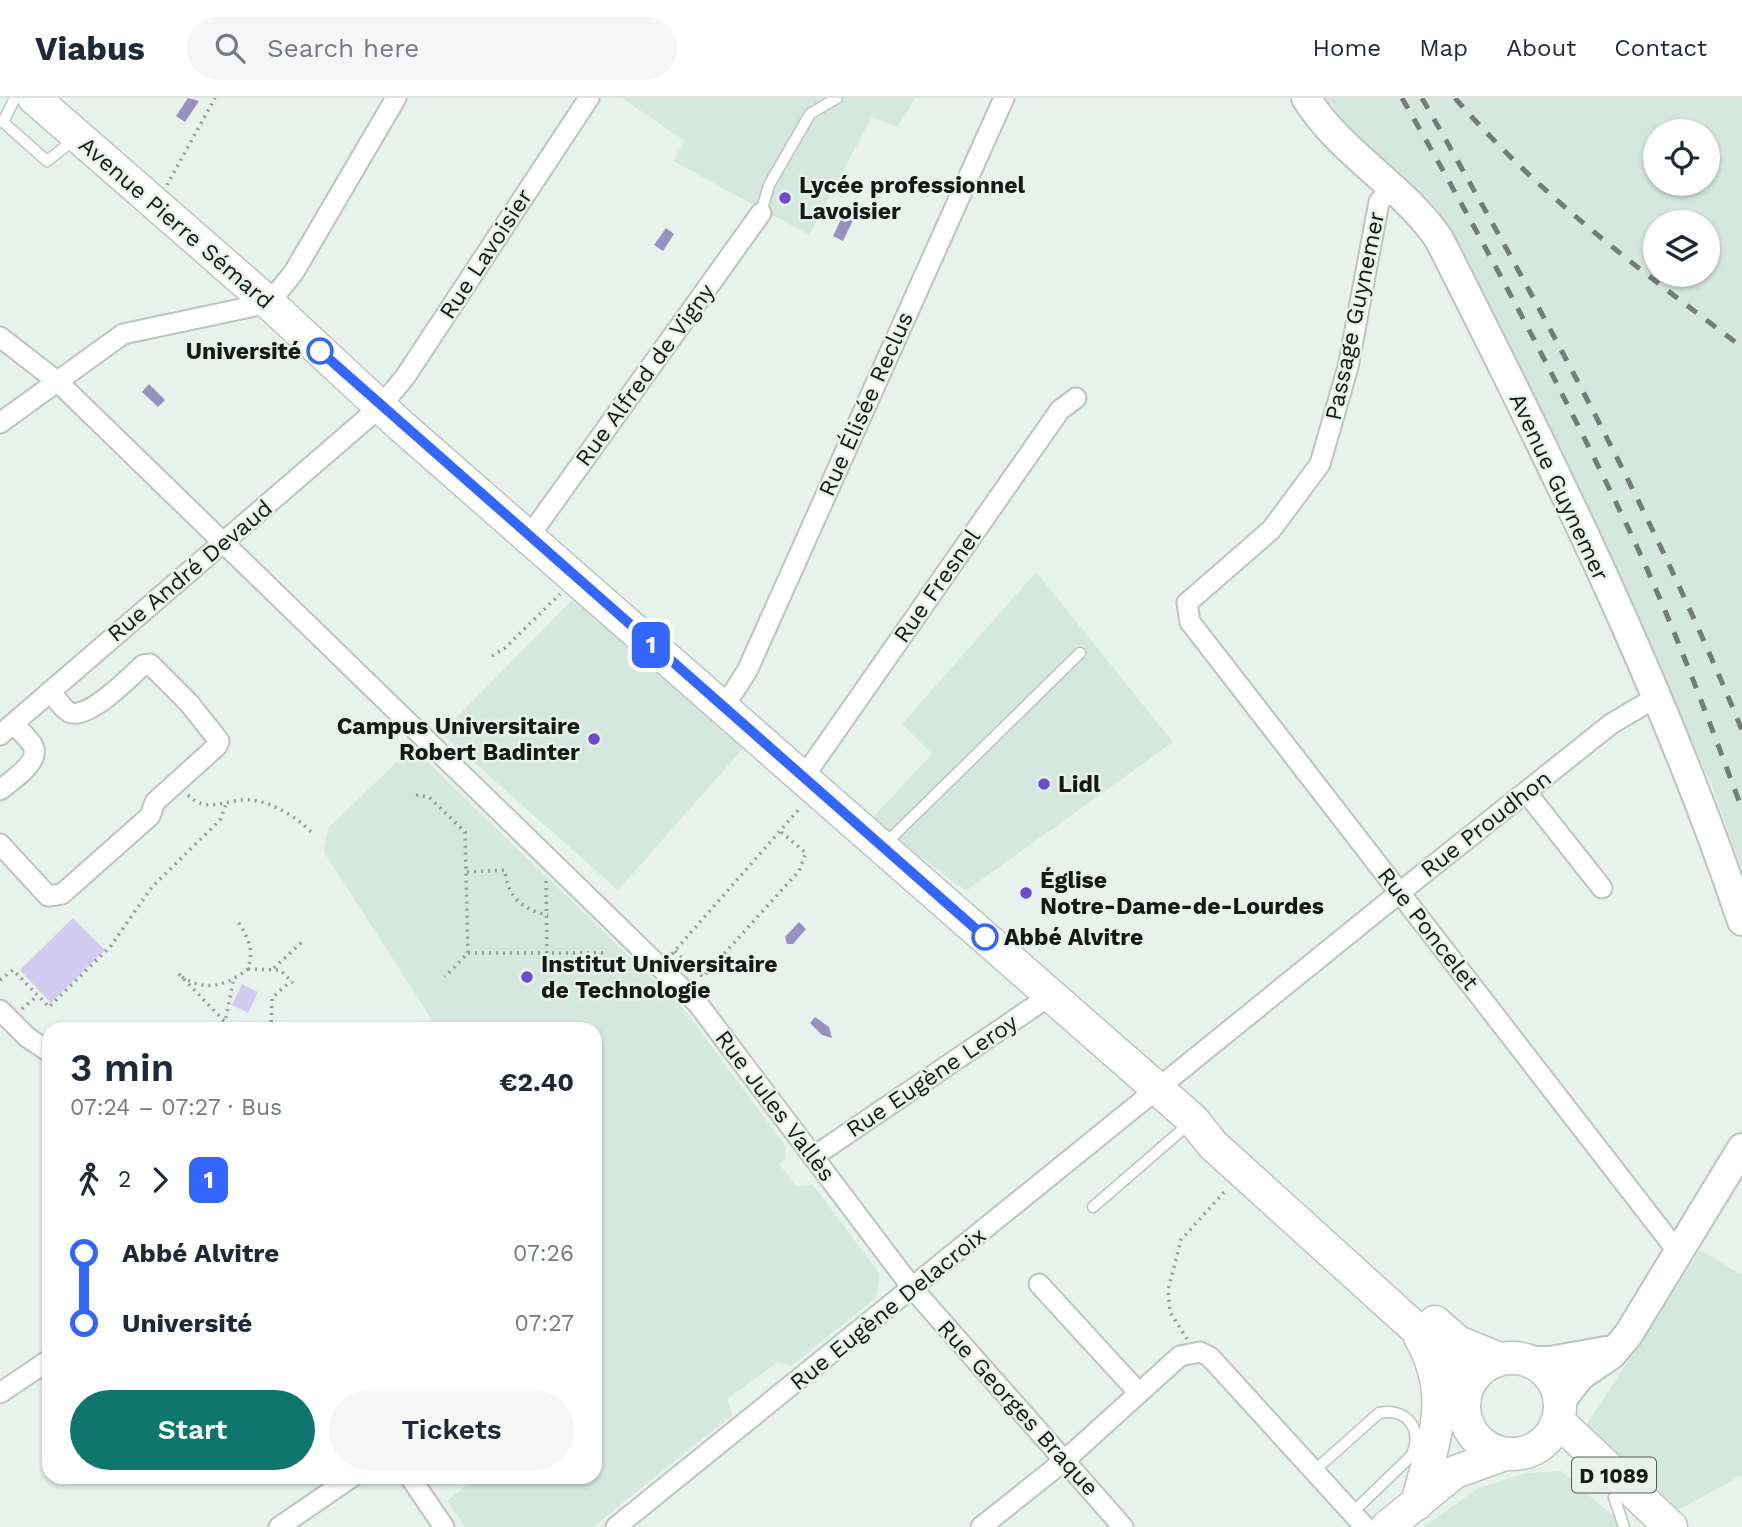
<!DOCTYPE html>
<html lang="en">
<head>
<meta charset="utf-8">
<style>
  :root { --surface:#fff; --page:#f6f6f7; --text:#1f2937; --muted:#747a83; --line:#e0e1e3; --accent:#0f766e }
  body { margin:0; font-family:"Work Sans",sans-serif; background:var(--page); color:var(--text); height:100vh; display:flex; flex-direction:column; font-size:26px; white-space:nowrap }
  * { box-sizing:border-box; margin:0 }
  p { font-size:23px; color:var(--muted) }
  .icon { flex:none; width:38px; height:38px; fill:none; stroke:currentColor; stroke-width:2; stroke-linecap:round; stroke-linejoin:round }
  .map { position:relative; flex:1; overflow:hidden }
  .sheet { position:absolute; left:42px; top:924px; width:560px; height:462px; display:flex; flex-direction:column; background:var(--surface); border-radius:21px; box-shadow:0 2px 5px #0004 }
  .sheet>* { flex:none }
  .badge { padding:0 14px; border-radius:10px; font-size:24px; line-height:46px }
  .tools { position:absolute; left:1643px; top:21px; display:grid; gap:14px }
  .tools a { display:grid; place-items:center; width:77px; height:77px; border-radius:50%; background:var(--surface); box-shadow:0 2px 5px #0004; font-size:35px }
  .map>.badge { position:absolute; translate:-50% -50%; box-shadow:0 0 0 4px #fff }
  .legs { display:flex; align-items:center; gap:10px; height:77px; padding:0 28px; font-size:23px }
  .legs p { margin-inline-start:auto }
  .summary { display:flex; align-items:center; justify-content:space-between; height:119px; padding:0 28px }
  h1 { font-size:38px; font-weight:600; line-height:52px }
  .button { display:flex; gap:14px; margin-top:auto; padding:14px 28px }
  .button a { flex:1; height:80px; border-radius:42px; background:var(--accent); color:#fff; font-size:28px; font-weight:600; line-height:80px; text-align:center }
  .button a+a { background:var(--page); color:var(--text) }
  ul { padding:0 28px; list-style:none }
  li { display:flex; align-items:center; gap:24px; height:70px; font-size:26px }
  li i { display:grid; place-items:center; width:10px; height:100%; margin:0 9px; background:currentColor }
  li i::after { content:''; width:18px; height:18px; margin:-9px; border:5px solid; border-radius:50%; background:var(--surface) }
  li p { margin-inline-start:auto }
  li:first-child i { background:linear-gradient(#0000 50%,currentColor 0) }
  li:last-child i { background:linear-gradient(currentColor 50%,#0000 0) }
  header { display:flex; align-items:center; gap:42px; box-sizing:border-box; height:98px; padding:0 35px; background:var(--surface); border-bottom:2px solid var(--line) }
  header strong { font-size:33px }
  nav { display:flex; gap:38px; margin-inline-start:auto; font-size:24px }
  .search { width:490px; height:63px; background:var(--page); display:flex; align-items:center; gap:18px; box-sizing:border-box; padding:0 24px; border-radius:38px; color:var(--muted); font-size:26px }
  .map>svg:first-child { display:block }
  .built { fill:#d5e7de; fill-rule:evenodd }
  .green { fill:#d1ccef }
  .water { fill:#9891bf }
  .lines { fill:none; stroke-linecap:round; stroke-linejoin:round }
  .service-casing { stroke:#bbc5c0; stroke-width:13 }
  .minor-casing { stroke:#bbc5c0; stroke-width:23 }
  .secondary-casing { stroke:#bbc5c0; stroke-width:32 }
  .primary-casing { stroke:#bbc5c0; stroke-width:35 }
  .path { stroke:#959c98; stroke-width:3.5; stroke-dasharray:2 5; stroke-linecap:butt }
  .service { stroke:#fff; stroke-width:10 }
  .minor { stroke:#fff; stroke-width:19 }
  .secondary { stroke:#fff; stroke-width:28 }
  .primary { stroke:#fff; stroke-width:32 }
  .rail { stroke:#747b78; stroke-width:5; stroke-dasharray:12 12; stroke-linecap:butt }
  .line-1-casing { stroke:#fff; stroke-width:16 }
  .line-1 { stroke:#36f; stroke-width:10 }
  .poi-dot { fill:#6d4cc6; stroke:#e7f2ec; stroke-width:2.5 }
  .stop-1-dot { fill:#fff; stroke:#36f; stroke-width:3.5 }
  .labels { text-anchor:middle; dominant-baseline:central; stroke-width:5; stroke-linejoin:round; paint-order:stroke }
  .shield { fill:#e7f2ec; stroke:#555a58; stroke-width:2 }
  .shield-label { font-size:21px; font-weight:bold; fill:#161918 }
  .poi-label { font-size:23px; font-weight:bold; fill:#161918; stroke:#e7f2ec; text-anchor:start }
  .street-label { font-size:23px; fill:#161918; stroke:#e7f2ec }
  .stop-label { font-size:23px; font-weight:bold; fill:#161918; stroke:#e7f2ec; text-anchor:end }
</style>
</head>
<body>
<header>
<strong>Viabus</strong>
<div class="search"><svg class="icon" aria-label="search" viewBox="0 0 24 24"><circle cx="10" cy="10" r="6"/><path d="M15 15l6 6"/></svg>Search here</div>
<nav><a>Home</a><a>Map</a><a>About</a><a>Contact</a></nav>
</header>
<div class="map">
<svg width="1742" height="1429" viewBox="0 0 1742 1429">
  <rect width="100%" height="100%" fill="#e7f2ec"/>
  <path class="built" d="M622 0H915L898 29 872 19 809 137 673 63 685 43Z
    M1326 0H1742V771L1710 683 1528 284 1431 105 1365 48ZM1656 33H1708V86H1656ZM1656 124H1708V177H1656Z
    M1036 474 1173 644 966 793 871 721 932 656 902 626Z
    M577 497 747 646 618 792 441 635Z
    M423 660 683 910 786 1049 785 1061 779 1066 796 1088 813 1087 880 1176 876 1200 791 1268 778 1264 727 1301 732 1317 593 1429H465L447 1403 477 1379H595V931H438L324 754 328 730 398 663Z
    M1700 1152 1742 1177V1377L1669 1417 1582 1334Z
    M1561 1373 1626 1429H1423L1478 1390 1527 1375Z"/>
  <path class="green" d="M73 820 105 852 51 905 20 872Z
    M242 886 258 894 248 915 232 907Z"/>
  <path class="water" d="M188 0 199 3 185 24 176 18Z
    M845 113 855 118 843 143 833 138Z
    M666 130 674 136 663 153 654 147Z
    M149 286 165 302 158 309 142 294Z
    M799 824 806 831 793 846H787L785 839Z
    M815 919 829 929 832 940 822 937 810 925Z"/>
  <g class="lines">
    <defs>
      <path id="service" d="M15 0 3 24 47 63 75 41
        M761 115 769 87 810 16 837 0
        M885 746 1080 555
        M1093 1109 1190 1025
        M1314 1373 1379 1315C1408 1309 1424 1333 1411 1358L1352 1415
        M1614 1399 1624 1429"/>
      <path id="minor" d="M1392 89 1379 104 1348 269 1320 366 1271 432 1187 505 1190 524 1678 1154
        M0 239 58 284 698 906 913 1191 1123 1429
        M0 325 123 236 269 205 294 174 396 0
        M528 440 761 115
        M723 610 747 573 1004 0
        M0 637 380 309 405 279 589 0
        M803 680 1060 312 1076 300
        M0 692C11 683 41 664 33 648 29 640 19 632 13 626
        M1526 694 1602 790
        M0 746 48 798 62 796 150 718 155 704 217 648 219 643 189 605 150 566 143 567C130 579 86 624 69 614 62 610 56 600 50 593
        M0 912 27 939 49 954
        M813 1059 1051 897
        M1039 1186 1139 1295
        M0 1295 49 1262
        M410 1379 444 1429
        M279 1429 352 1379
        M616 1429 1414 783 1611 626 1655 600
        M981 1429 1064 1363 1180 1258 1200 1254 1210 1259 1365 1429"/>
      <path id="secondary" d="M1306 0C1341 56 1402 87 1439 141 1551 362 1663 588 1742 823
        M1532 1263H1550L1606 1253
        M1560 1304 1580 1278 1611 1257 1628 1237 1742 1050"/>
      <path id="primary" d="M34 0 269 205 398 325 1193 1022 1213 1047 1446 1258 1455 1267 1465 1293
        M1435 1224 1458 1244 1499 1261
        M1464 1308a48 48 0 1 1 96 0a48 48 0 1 1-96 0Z
        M1558 1323 1671 1429
        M1417 1406C1432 1345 1455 1300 1420 1239
        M1387 1429 1455 1374 1505 1356"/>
    </defs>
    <use href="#service" class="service-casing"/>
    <use href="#minor" class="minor-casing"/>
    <use href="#secondary" class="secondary-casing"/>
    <use href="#primary" class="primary-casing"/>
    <path class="path" d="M167 87 215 0
      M492 558 505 550 560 496
      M188 697C207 717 227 700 250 702 270 703 299 720 312 735
      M416 697 429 699 465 734 468 855 445 879
      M467 774 505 772C507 798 522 812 548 817
      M546 783 547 855
      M675 853 703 879 799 773 806 755 780 733
      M468 855H608
      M672 856 801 709
      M274 870 302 844
      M248 871 280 872 293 885
      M179 876 225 924
      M182 879C207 894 225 888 248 871 254 851 249 841 238 824
      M0 882 13 872 49 909 110 849 152 789 220 722 226 706
      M22 911 37 898
      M232 931 225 924 233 884
      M271 931 272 900 291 883
      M1187 1241 1170 1214 1168 1192 1181 1142 1227 1091"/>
    <use href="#service" class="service"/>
    <use href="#minor" class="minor"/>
    <use href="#secondary" class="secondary"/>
    <use href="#primary" class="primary"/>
    <path class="rail" d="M1402 0C1480 136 1554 276 1622 417 1668 512 1705 612 1742 711
      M1422 0C1539 206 1652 413 1742 632
      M1455 0C1539 97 1640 172 1742 249"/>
  </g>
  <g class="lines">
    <defs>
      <path id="line-1" d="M320 253 985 839"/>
    </defs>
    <use href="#line-1" class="line-1-casing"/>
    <use href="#line-1" class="line-1"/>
  </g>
  <g class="poi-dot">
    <circle cx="785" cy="100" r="7"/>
    <circle cx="594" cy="641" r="7"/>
    <circle cx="1044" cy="686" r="7"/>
    <circle cx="1026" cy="795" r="7"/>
    <circle cx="527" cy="879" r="7"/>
  </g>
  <g class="stop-1-dot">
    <circle cx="320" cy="253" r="12"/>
    <circle cx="985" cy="839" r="12"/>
  </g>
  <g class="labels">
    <rect class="shield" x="1572" y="1359.5" width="84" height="35" rx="5"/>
    <g class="shield-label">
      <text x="1614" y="1377">D 1089</text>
    </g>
    <g class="poi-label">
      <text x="799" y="87">Lycée professionnel<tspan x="799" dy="26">Lavoisier</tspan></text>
      <text x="580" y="628" text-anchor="end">Campus Universitaire<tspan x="580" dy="26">Robert Badinter</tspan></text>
      <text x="1058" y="686">Lidl</text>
      <text x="1040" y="782">Église<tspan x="1040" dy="26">Notre-Dame-de-Lourdes</tspan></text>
      <text x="541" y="866">Institut Universitaire<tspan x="541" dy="26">de Technologie</tspan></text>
    </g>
    <g class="street-label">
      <text transform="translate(176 125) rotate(41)">Avenue Pierre Sémard</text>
      <text transform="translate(486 156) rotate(-57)">Rue Lavoisier</text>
      <text transform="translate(1355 218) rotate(-78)">Passage Guynemer</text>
      <text transform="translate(645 277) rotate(-54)">Rue Alfred de Vigny</text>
      <text transform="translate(866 306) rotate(-66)">Rue Élisée Reclus</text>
      <text transform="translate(1559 389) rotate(65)">Avenue Guynemer</text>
      <text transform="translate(190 473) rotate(-40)">Rue André Devaud</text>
      <text transform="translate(937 488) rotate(-55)">Rue Fresnel</text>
      <text transform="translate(1486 726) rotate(-38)">Rue Proudhon</text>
      <text transform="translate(1428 831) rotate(52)">Rue Poncelet</text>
      <text transform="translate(932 978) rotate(-34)">Rue Eugène Leroy</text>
      <text transform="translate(775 1008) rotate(53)">Rue Jules Vallès</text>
      <text transform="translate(888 1211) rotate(-39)">Rue Eugène Delacroix</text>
      <text transform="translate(1018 1310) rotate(48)">Rue Georges Braque</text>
    </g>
    <g class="stop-label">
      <text x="301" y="253">Université</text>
      <text x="1004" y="839" text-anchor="start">Abbé Alvitre</text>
    </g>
  </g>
</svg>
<div class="tools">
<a><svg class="icon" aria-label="locate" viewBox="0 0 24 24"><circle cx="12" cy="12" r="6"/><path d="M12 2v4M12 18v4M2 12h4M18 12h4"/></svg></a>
<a><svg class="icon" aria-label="layers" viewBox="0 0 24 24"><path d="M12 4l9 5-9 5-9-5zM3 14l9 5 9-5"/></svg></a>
</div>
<b class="badge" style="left:651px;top:547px;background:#36f;color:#fff">1</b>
<section class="sheet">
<div class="summary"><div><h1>3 min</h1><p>07:24 – 07:27 · Bus</p></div><b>€2.40</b></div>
<div class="legs"><svg class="icon" aria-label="walk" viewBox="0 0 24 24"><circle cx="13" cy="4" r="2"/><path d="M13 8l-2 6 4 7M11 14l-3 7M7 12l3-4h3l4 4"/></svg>2<svg class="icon" aria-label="forward" viewBox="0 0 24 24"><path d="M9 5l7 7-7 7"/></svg><b class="badge" style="background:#36f;color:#fff">1</b></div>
<ul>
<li><i style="color:#36f"></i><b>Abbé Alvitre</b><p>07:26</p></li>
<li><i style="color:#36f"></i><b>Université</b><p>07:27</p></li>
</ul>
<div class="button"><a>Start</a><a>Tickets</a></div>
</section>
</div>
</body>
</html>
